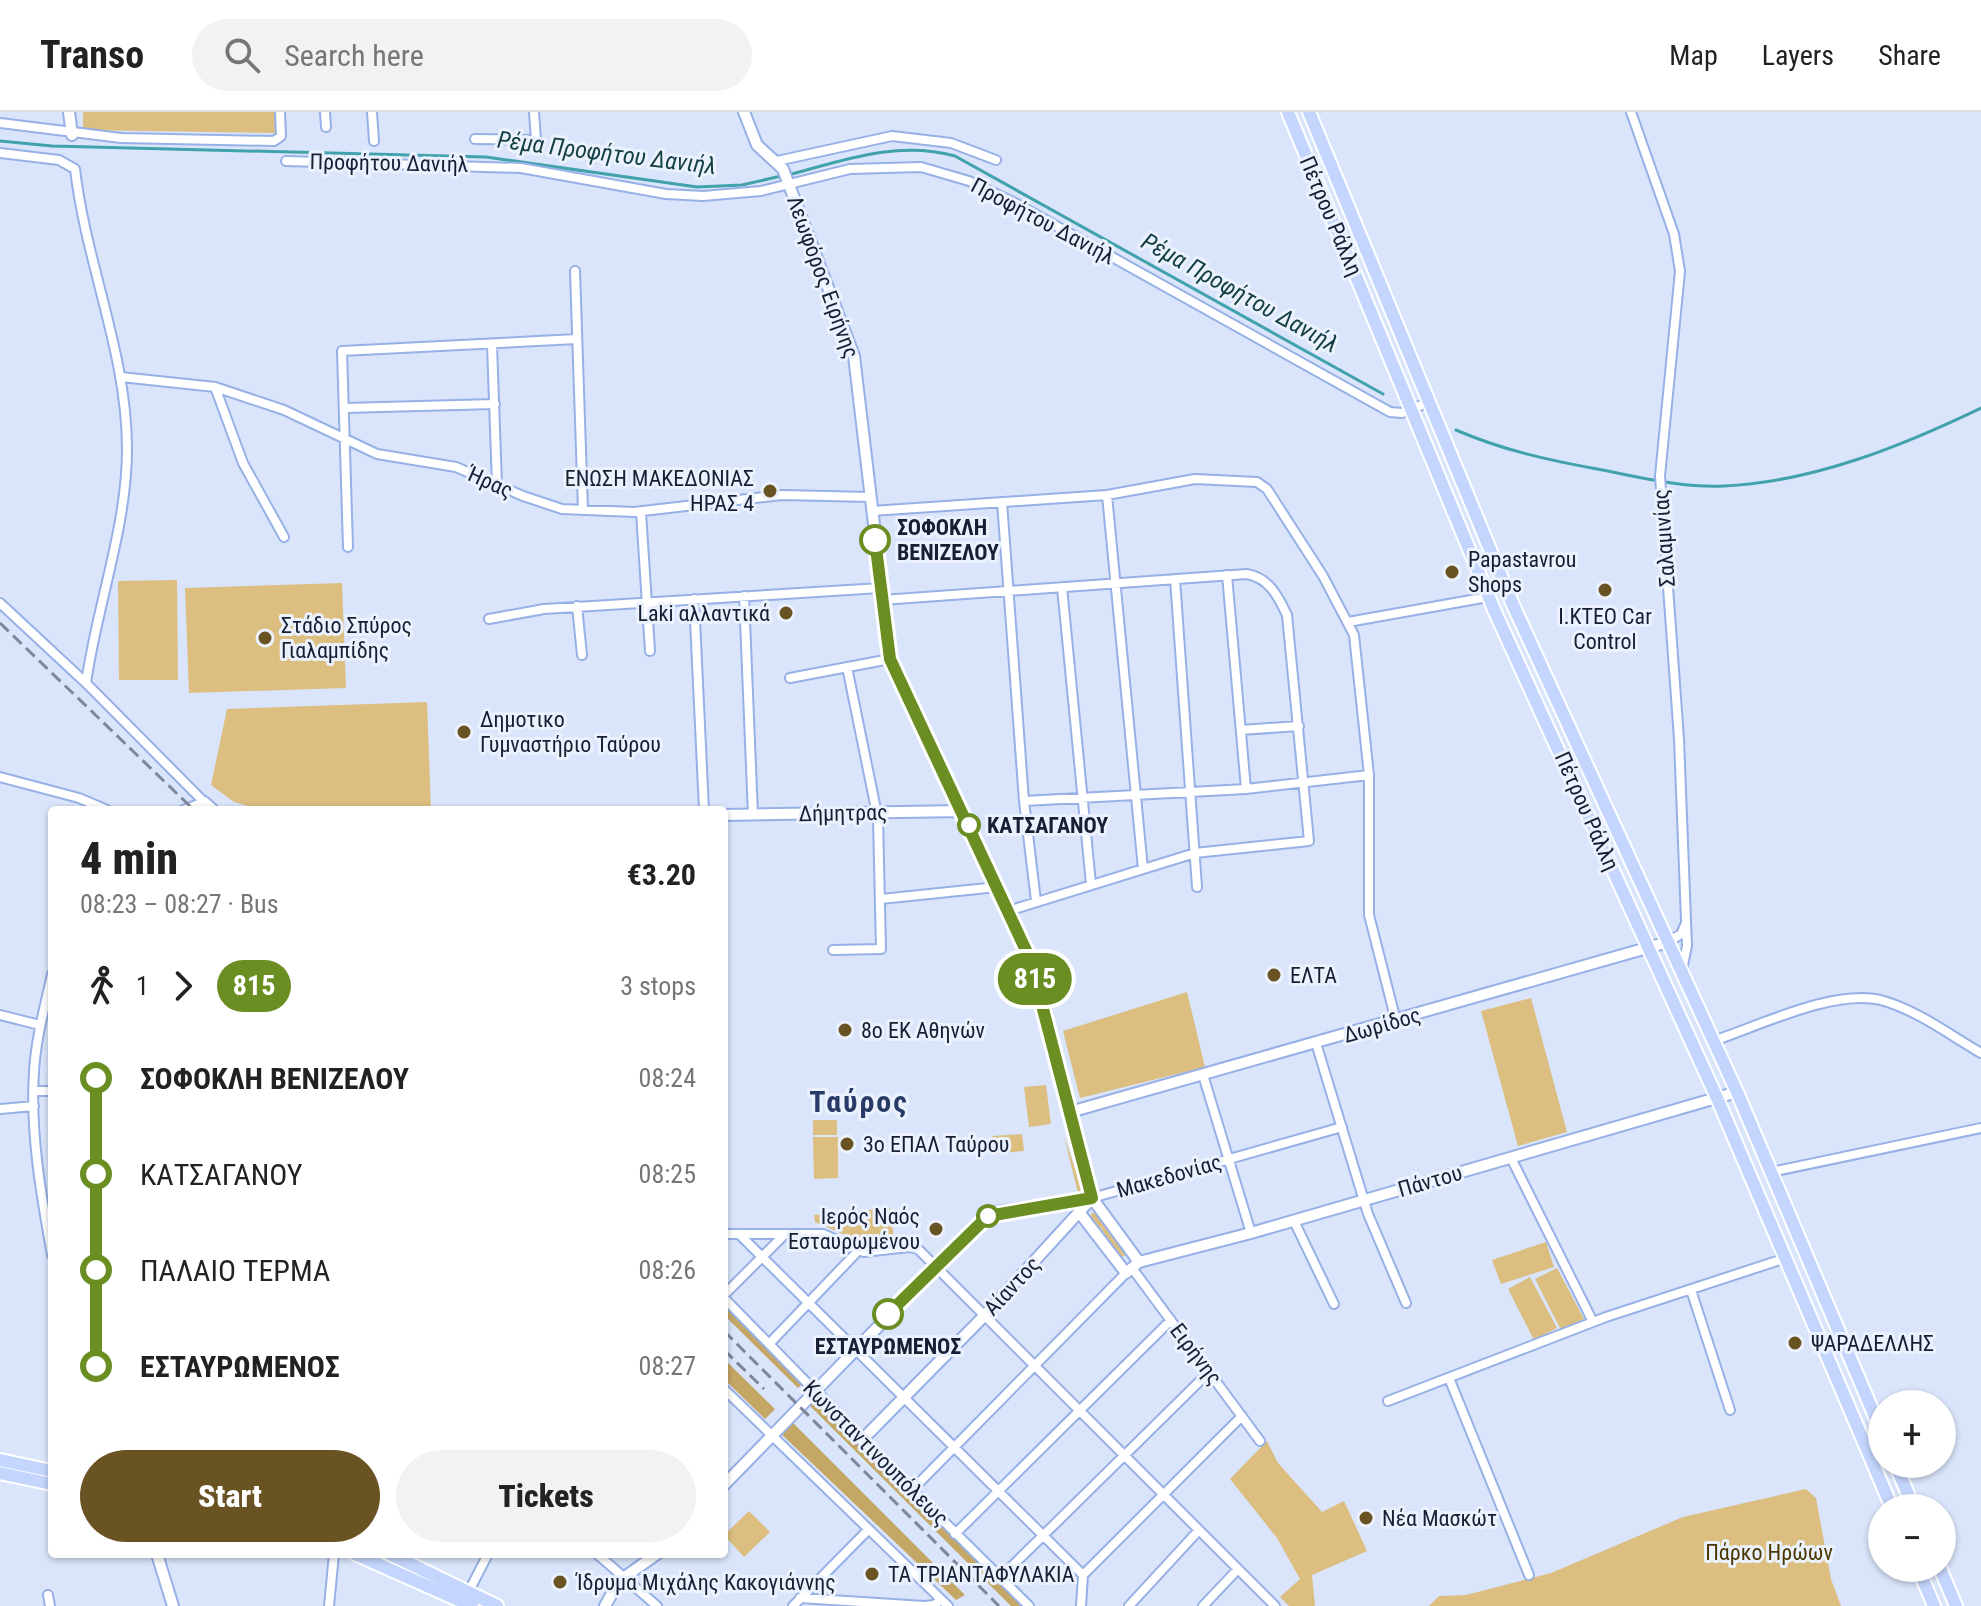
<!DOCTYPE html>
<html lang="en">
<head>
<meta charset="utf-8">
<style>
  :root { --surface:#fff; --page:#f2f2f2; --text:#222; --muted:#767676; --line:#e0e0e0; --accent:#695322 }
  body { margin:0; font-family:"Roboto Condensed",sans-serif; background:var(--page); color:var(--text); height:100vh; display:flex; flex-direction:column; font-size:30px; white-space:nowrap }
  * { box-sizing:border-box; margin:0 }
  p { font-size:26px; color:var(--muted) }
  .icon { flex:none; width:44px; height:44px; fill:none; stroke:currentColor; stroke-width:2; stroke-linecap:round; stroke-linejoin:round }
  .map { position:relative; flex:1; overflow:hidden }
  .panel { position:absolute; left:48px; top:694px; width:680px; height:752px; display:flex; flex-direction:column; background:var(--surface); border-radius:8px; box-shadow:0 2px 6px #0004 }
  .panel>* { flex:none }
  .badge { padding:0 16px; border-radius:26px; font-size:28px; line-height:52px }
  .buttons { position:absolute; left:1868px; top:1278px; display:grid; gap:16px }
  .buttons a { display:grid; place-items:center; width:88px; height:88px; border-radius:50%; background:var(--surface); box-shadow:0 2px 6px #0004; font-size:40px }
  .map>.badge { position:absolute; translate:-50% -50%; box-shadow:0 0 0 4px #fff }
  .legs { display:flex; align-items:center; gap:12px; height:88px; padding:0 32px; font-size:26px }
  .legs p { margin-inline-start:auto }
  .overview { display:flex; align-items:center; justify-content:space-between; height:136px; padding:0 32px }
  h1 { font-size:44px; font-weight:800; line-height:60px }
  .action { display:flex; gap:16px; margin-top:auto; padding:16px 32px }
  .action a { flex:1; height:92px; border-radius:48px; background:var(--accent); color:#fff; font-size:32px; font-weight:800; line-height:92px; text-align:center }
  .action a+a { background:var(--page); color:var(--text) }
  ul { padding:0 32px; list-style:none }
  li { display:flex; align-items:center; gap:28px; height:96px; font-size:30px }
  li i { display:grid; place-items:center; width:12px; height:100%; margin:0 10px; background:currentColor }
  li i::after { content:''; width:20px; height:20px; margin:-10px; border:6px solid; border-radius:50%; background:var(--surface) }
  li p { margin-inline-start:auto }
  li:first-child i { background:linear-gradient(#0000 50%,currentColor 0) }
  li:last-child i { background:linear-gradient(currentColor 50%,#0000 0) }
  header { display:flex; align-items:center; gap:48px; box-sizing:border-box; height:112px; padding:0 40px; background:var(--surface); border-bottom:2px solid var(--line) }
  header strong { font-size:38px }
  nav { display:flex; gap:44px; margin-inline-start:auto; font-size:28px }
  .search { width:560px; height:72px; background:var(--page); display:flex; align-items:center; gap:20px; box-sizing:border-box; padding:0 28px; border-radius:44px; color:var(--muted); font-size:30px }
  .map>svg:first-child { display:block }
  .green { fill:#dbbe80 }
  .forest { fill:#c4a665 }
  .lines { fill:none; stroke-linecap:round; stroke-linejoin:round }
  .stream { stroke:#41a2ac; stroke-width:3 }
  .minor-casing { stroke:#97b0e5; stroke-width:12 }
  .tertiary-casing { stroke:#97b0e5; stroke-width:14 }
  .primary-casing { stroke:#fff; stroke-width:16 }
  .minor { stroke:#fff; stroke-width:8 }
  .tertiary { stroke:#fff; stroke-width:10 }
  .primary { stroke:#c4d6fd; stroke-width:12 }
  .rail { stroke:#7d879c; stroke-width:3; stroke-dasharray:12 6; stroke-linecap:butt }
  .line-1-casing { stroke:#fff; stroke-width:18 }
  .line-1 { stroke:#6b8e23; stroke-width:12 }
  .poi-dot { fill:#695322; stroke:#ecf2fd; stroke-width:3 }
  .stop-1-dot { fill:#fff; stroke:#6b8e23; stroke-width:4 }
  .labels { text-anchor:middle; dominant-baseline:central; stroke-width:6; stroke-linejoin:round; paint-order:stroke }
  .street-label { font-size:22px; fill:#161f33; stroke:#ecf2fd }
  .poi-label { font-size:22px; fill:#161f33; stroke:#ecf2fd; text-anchor:start }
  .stop-label { font-size:22px; font-weight:bold; fill:#161f33; stroke:#ecf2fd; text-anchor:start }
  .park-label { font-size:22px; fill:#4b3700; stroke:#ecf2fd }
  .water-label { font-size:24px; font-style:italic; fill:#144045; stroke:#ecf2fd }
  .district-label { font-size:30px; font-weight:bold; letter-spacing:2px; fill:#283b68; stroke:#ecf2fd }
</style>
</head>
<body>
<header>
<strong>Transo</strong>
<div class="search"><svg class="icon" aria-label="search" viewBox="0 0 24 24"><circle cx="10" cy="10" r="6"/><path d="M15 15l6 6"/></svg>Search here</div>
<nav><a>Map</a><a>Layers</a><a>Share</a></nav>
</header>
<div class="map">
<svg width="1981" height="1494" viewBox="0 0 1981 1494">
  <rect width="100%" height="100%" fill="#dae5fb"/>
  <path class="green" d="M83 0H275L276 21 83 18Z
    M177 468 178 568H119L118 469Z
    M342 471 346 576 189 581 185 476Z
    M427 590 431 698 259 697 234 690 211 673 227 597Z
    M1187 880 1205 955 1080 986 1063 919Z
    M1531 886 1567 1020 1518 1034 1481 899Z
    M1046 973 1051 1012 1029 1015 1024 975Z
    M813 1008H837V1023H813Z
    M1022 1022 1024 1039 994 1042 992 1024Z
    M1064 1024 1082 1077 1078 1081Z
    M813 1025H838V1066L814 1067Z
    M890 1096 894 1127 859 1129 815 1110 814 1103Z
    M1093 1100 1104 1108 1117 1131 1122 1132 1125 1144 1118 1145 1101 1116 1095 1115 1089 1106Z
    M1546 1130 1554 1155 1501 1172 1492 1148Z
    M1557 1156 1584 1207 1561 1218 1535 1167Z
    M1530 1165 1557 1216 1534 1228 1508 1177Z
    M1267 1329 1278 1351 1322 1400 1344 1389 1367 1439 1312 1463 1315 1494H1289L1280 1485 1300 1467 1277 1426 1230 1367Z
    M1806 1377 1816 1386 1831 1467 1841 1494H1429L1439 1484 1466 1483 1551 1461 1683 1405Z
    M749 1399 770 1420 744 1445 724 1423Z"/>
  <path class="forest" d="M724 1188 804 1270 798 1276 724 1203Z
    M724 1247 775 1297 765 1307 724 1267Z
    M814 1280 1025 1494H1011L805 1289Z
    M789 1307 965 1483 956 1488 778 1319Z"/>
  <g class="lines">
    <path class="stream" d="M0 29 52 34 486 45 697 75 742 73 781 64
      M788 63C844 48 898 28 955 44L1383 282
      M1456 318C1502 338 1548 348 1597 357 1639 365 1682 376 1724 374 1813 370 1902 334 1981 296"/>
    <defs>
      <path id="minor" d="M325 0 326 15
        M372 0 374 29
        M1631 0 1674 122 1680 159 1660 364 1679 627 1687 834 1682 858
        M0 11 121 26 274 29 281 24 280 0
        M475 27 536 28 534 0
        M0 41 59 48 75 57C86 152 127 241 127 337 127 415 97 493 86 571
        M286 49 521 56 666 82 703 84 761 79 850 57 921 55 969 69 1017 92 1390 300 1402 301 1429 290
        M777 49 892 24 951 31 996 48
        M575 159 583 398
        M492 233 497 373
        M121 265 215 275 284 298 377 342 456 355 523 384 562 397 634 400 782 383 871 385
        M215 275 243 351 284 425
        M345 296 495 292
        M1107 383 1143 757
        M1002 390 1024 689 1036 789
        M872 399 1107 383 1195 367 1257 370 1267 377 1323 464 1354 523 1369 663V803L1396 909
        M641 400 650 539
        M348 435 342 239 577 227
        M1227 463 1246 677
        M1175 467 1197 775
        M1062 475 1091 772
        M744 484 753 703
        M694 487 704 698
        M882 488 1247 462C1269 466 1278 484 1287 503L1309 729 1195 741 1008 799
        M0 491 86 571 204 690 183 698
        M577 494 582 543
        M489 507 544 497 880 476
        M1348 510 1488 485
        M790 566 890 547
        M1241 618 1299 614
        M0 665 79 686 107 698
        M1024 689 1246 677 1369 663
        M881 787 997 775
        M1668 830 1681 822 1685 813
        M833 838 881 837 878 707 847 555
        M52 862C45 894 36 926 34 959 30 1020 41 1083 52 1143
        M0 903 40 913
        M1713 929C1759 914 1837 875 1884 889 1918 899 1950 923 1981 941
        M1316 931 1368 1102 1406 1191
        M1203 963 1251 1121
        M34 979H52
        M0 997 34 994
        M1511 1046 1593 1210
        M1771 1060 1981 1016
        M1092 1086 1342 1015
        M1294 1109 1334 1192
        M724 1122H823L864 1140 909 1135 918 1137 1275 1494
        M739 1122 1083 1463 1081 1494
        M1132 1156 1260 1329
        M1691 1178 1730 1298
        M724 1183 785 1122
        M724 1186 814 1278
        M769 1232 858 1139
        M1449 1266 1529 1463
        M724 1277 948 1494
        M1388 1289 1606 1205 1786 1146
        M862 1328 1029 1494
        M912 1378 1126 1161
        M955 1422 1171 1208
        M597 1442 657 1494
        M1083 1463 1242 1304
        M1000 1466 1209 1260
        M469 1479 488 1442
        M48 1483 50 1494
        M800 1486 924 1494 934 1493 941 1488
        M329 1494 334 1442
        M793 1494 868 1418
        M1129 1494 1199 1418
        M1203 1494 1238 1457"/>
      <path id="tertiary" d="M69 0 72 23
        M744 0 757 33 783 57 854 244 890 547 1030 847 1092 1086 1139 1150
        M204 690 213 698
        M724 703 962 699
        M1070 1000 1668 830
        M1079 1100 1126 1161 1139 1150 1251 1121 1737 980
        M814 1278 862 1328 985 1203 1092 1086
        M724 1373 980 1110 996 1100 1092 1086
        M157 1442 173 1494
        M605 1494 619 1469 657 1442"/>
      <path id="primary" d="M1288 0 1495 500 1717 986 1892 1396
        M1309 0 1513 493 1737 980 1882 1321
        M0 1348 52 1359
        M1895 1352 1914 1396
        M0 1361 52 1372
        M355 1442 472 1494
        M390 1442 497 1494
        M1918 1456 1934 1494
        M1940 1456 1956 1494"/>
    </defs>
    <use href="#minor" class="minor-casing"/>
    <use href="#tertiary" class="tertiary-casing"/>
    <use href="#primary" class="primary-casing"/>
    <use href="#minor" class="minor"/>
    <use href="#tertiary" class="tertiary"/>
    <use href="#primary" class="primary"/>
    <path class="rail" d="M0 511 194 698
      M724 1219 999 1494
      M724 1238 764 1277"/>
  </g>
  <g class="lines">
    <defs>
      <path id="line-1" d="M875 428 890 547 1030 847 1092 1086 988 1104 888 1202"/>
    </defs>
    <use href="#line-1" class="line-1-casing"/>
    <use href="#line-1" class="line-1"/>
  </g>
  <g class="poi-dot">
    <circle cx="770" cy="379" r="8"/>
    <circle cx="1452" cy="460" r="8"/>
    <circle cx="1605" cy="478" r="8"/>
    <circle cx="786" cy="501" r="8"/>
    <circle cx="265" cy="526" r="8"/>
    <circle cx="464" cy="620" r="8"/>
    <circle cx="1274" cy="863" r="8"/>
    <circle cx="845" cy="918" r="8"/>
    <circle cx="847" cy="1032" r="8"/>
    <circle cx="936" cy="1117" r="8"/>
    <circle cx="1795" cy="1231" r="8"/>
    <circle cx="1366" cy="1406" r="8"/>
    <circle cx="872" cy="1462" r="8"/>
    <circle cx="560" cy="1470" r="8"/>
  </g>
  <g class="stop-1-dot">
    <circle cx="875" cy="428" r="14"/>
    <circle cx="969" cy="713" r="10"/>
    <circle cx="988" cy="1104" r="10"/>
    <circle cx="888" cy="1202" r="14"/>
  </g>
  <g class="labels">
    <g class="street-label">
      <text transform="translate(389 51) rotate(1)">Προφήτου Δανιήλ</text>
      <text transform="translate(1331 104) rotate(67)">Πέτρου Ράλλη</text>
      <text transform="translate(1043 109) rotate(28)">Προφήτου Δανιήλ</text>
      <text transform="translate(823 165) rotate(70)">Λεωφόρος Ειρήνης</text>
      <text transform="translate(490 370) rotate(24)">Ήρας</text>
      <text transform="translate(1664 426) rotate(-94)">Σαλαμινίας</text>
      <text transform="translate(1587 699) rotate(66)">Πέτρου Ράλλη</text>
      <text transform="translate(843 701) rotate(-1)">Δήμητρας</text>
      <text transform="translate(1382 913) rotate(-16)">Δωρίδος</text>
      <text transform="translate(1169 1064) rotate(-16)">Μακεδονίας</text>
      <text transform="translate(1430 1069) rotate(-16)">Πάντου</text>
      <text transform="translate(1012 1174) rotate(-47)">Αίαντος</text>
      <text transform="translate(1196 1242) rotate(53)">Ειρήνης</text>
      <text transform="translate(876 1341) rotate(45)">Κωνσταντινουπόλεως</text>
    </g>
    <g class="poi-label">
      <text x="754" y="366" text-anchor="end">ΕΝΩΣΗ ΜΑΚΕΔΟΝΙΑΣ<tspan x="754" dy="25">ΗΡΑΣ 4</tspan></text>
      <text x="1468" y="447">Papastavrou<tspan x="1468" dy="25">Shops</tspan></text>
      <text x="770" y="501" text-anchor="end">Laki αλλαντικά</text>
      <text x="1605" y="504" text-anchor="middle">Ι.ΚΤΕΟ Car<tspan x="1605" dy="25">Control</tspan></text>
      <text x="281" y="513">Στάδιο Σπύρος<tspan x="281" dy="25">Γιαλαμπίδης</tspan></text>
      <text x="480" y="607">Δημοτικο<tspan x="480" dy="25">Γυμναστήριο Ταύρου</tspan></text>
      <text x="1290" y="863">ΕΛΤΑ</text>
      <text x="861" y="918">8ο ΕΚ Αθηνών</text>
      <text x="863" y="1032">3ο ΕΠΑΛ Ταύρου</text>
      <text x="920" y="1104" text-anchor="end">Ιερός Ναός<tspan x="920" dy="25">Εσταυρωμένου</tspan></text>
      <text x="1811" y="1231">ΨΑΡΑΔΕΛΛΗΣ</text>
      <text x="1382" y="1406">Νέα Μασκώτ</text>
      <text x="888" y="1462">ΤΑ ΤΡΙΑΝΤΑΦΥΛΑΚΙΑ</text>
      <text x="576" y="1470">Ίδρυμα Μιχάλης Κακογιάννης</text>
    </g>
    <g class="stop-label">
      <text x="897" y="415">ΣΟΦΟΚΛΗ<tspan x="897" dy="25">ΒΕΝΙΖΕΛΟΥ</tspan></text>
      <text x="987" y="713">ΚΑΤΣΑΓΑΝΟΥ</text>
      <text x="888" y="1234" text-anchor="middle">ΕΣΤΑΥΡΩΜΕΝΟΣ</text>
    </g>
    <g class="park-label">
      <text x="1769" y="1440">Πάρκο Ηρώων</text>
    </g>
    <g class="water-label">
      <text transform="translate(607 41) rotate(7)">Ρέμα Προφήτου Δανιήλ</text>
      <text transform="translate(1240 181) rotate(29)">Ρέμα Προφήτου Δανιήλ</text>
    </g>
    <g class="district-label">
      <text x="859" y="989">Ταύρος</text>
    </g>
  </g>
</svg>
<div class="buttons">
<a>+</a>
<a>−</a>
</div>
<b class="badge" style="left:1035px;top:867px;background:#6b8e23;color:#fff">815</b>
<section class="panel">
<div class="overview"><div><h1>4 min</h1><p>08:23 – 08:27 · Bus</p></div><b>€3.20</b></div>
<div class="legs"><svg class="icon" aria-label="walk" viewBox="0 0 24 24"><circle cx="13" cy="4" r="2"/><path d="M13 8l-2 6 4 7M11 14l-3 7M7 12l3-4h3l4 4"/></svg>1<svg class="icon" aria-label="forward" viewBox="0 0 24 24"><path d="M9 5l7 7-7 7"/></svg><b class="badge" style="background:#6b8e23;color:#fff">815</b><p>3 stops</p></div>
<ul>
<li><i style="color:#6b8e23"></i><b>ΣΟΦΟΚΛΗ ΒΕΝΙΖΕΛΟΥ</b><p>08:24</p></li>
<li><i style="color:#6b8e23"></i><span>ΚΑΤΣΑΓΑΝΟΥ</span><p>08:25</p></li>
<li><i style="color:#6b8e23"></i><span>ΠΑΛΑΙΟ ΤΕΡΜΑ</span><p>08:26</p></li>
<li><i style="color:#6b8e23"></i><b>ΕΣΤΑΥΡΩΜΕΝΟΣ</b><p>08:27</p></li>
</ul>
<div class="action"><a>Start</a><a>Tickets</a></div>
</section>
</div>
</body>
</html>
